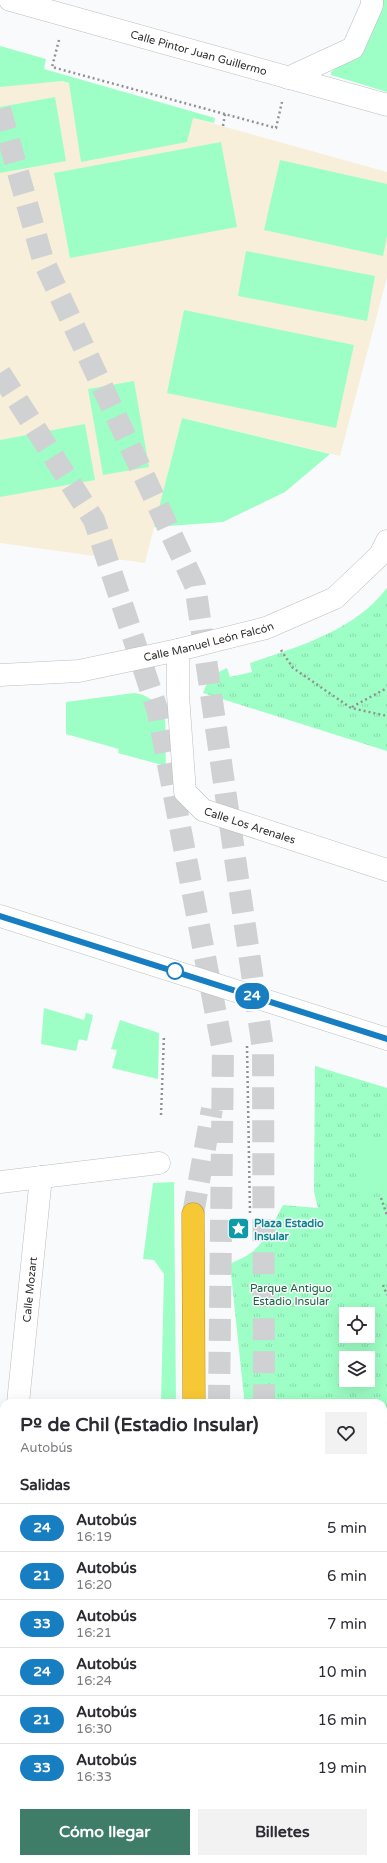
<!DOCTYPE html>
<html lang="es">
<head>
<meta charset="utf-8">
<style>
  :root { --surface:#fff; --page:#f2f2f3; --text:#2b2b33; --muted:#7c7c81; --line:#e1e1e2; --accent:#3f7d69 }
  body { margin:0; font-family:"Varela Round",sans-serif; background:var(--page); color:var(--text); height:100vh; display:flex; flex-direction:column; font-size:15px; white-space:nowrap }
  * { box-sizing:border-box; margin:0 }
  p { font-size:13px; color:var(--muted) }
  .icon { flex:none; width:22px; height:22px; fill:none; stroke:currentColor; stroke-width:2; stroke-linecap:round; stroke-linejoin:round }
  .map { position:relative; flex:1; overflow:hidden }
  .details { position:absolute; left:0px; top:1399px; width:387px; height:464px; display:flex; flex-direction:column; background:var(--surface); border-radius:12px 12px 0 0; box-shadow:0 4px 16px #0002 }
  .details>* { flex:none }
  .badge { padding:0 8px; border-radius:13px; font-size:14px; line-height:26px }
  .tools { position:absolute; left:339px; top:1307px; display:grid; gap:8px }
  .tools a { display:grid; place-items:center; width:36px; height:36px; border-radius:0px; background:var(--surface); box-shadow:0 4px 16px #0002; font-size:20px }
  .map>.badge { position:absolute; translate:-50% -50%; box-shadow:0 0 0 2px #fff }
  h2 { padding:0 20px; font-size:15px; line-height:36px }
  .round { display:grid; place-items:center; flex:none; width:42px; height:42px; border-radius:0px; background:var(--page) }
  .summary { display:flex; align-items:center; justify-content:space-between; height:68px; padding:0 20px }
  h1 { font-size:19px; font-weight:700; line-height:30px }
  .primary-button { display:flex; gap:8px; margin-top:auto; padding:8px 20px }
  .primary-button a { flex:1; height:46px; border-radius:0px; background:var(--accent); color:#fff; font-size:16px; font-weight:700; line-height:46px; text-align:center }
  .primary-button a+a { background:var(--page); color:var(--text) }
  ul { padding:0; list-style:none }
  li { display:flex; align-items:center; gap:12px; height:48px; padding:0 20px; border-top:1px solid var(--line) }
  li div { flex:1 }
  li b { display:block; font-size:15px }
  li em { font-style:normal }
  li .badge { min-width:44px; font-weight:700; text-align:center }
  .map>svg:first-child { display:block }
  .education { fill:#f8efda }
  .grass { fill:url(#grass-tufts); fill-rule:evenodd }
  .garden { fill:#9dffc5 }
  .lines { fill:none; stroke-linecap:round; stroke-linejoin:round }
  .highway-tunnel { stroke:#d0d1d2; stroke-width:22; stroke-dasharray:22 11; stroke-linecap:butt }
  .street-casing { stroke:#bdbebf; stroke-width:23 }
  .secondary-casing { stroke:#bdbebf; stroke-width:23 }
  .highway-casing { stroke:#b09233; stroke-width:23 }
  .path { stroke:#919293; stroke-width:2.5; stroke-dasharray:2 3; stroke-linecap:butt }
  .street { stroke:#fff; stroke-width:22 }
  .secondary { stroke:#fff; stroke-width:22 }
  .highway { stroke:#f6c835; stroke-width:22 }
  .line-casing { stroke:#fff; stroke-width:9 }
  .line { stroke:#187ec2; stroke-width:6 }
  .stop-dot { fill:#fff; stroke:#187ec2; stroke-width:2 }
  .labels { text-anchor:middle; dominant-baseline:central; stroke-width:3; stroke-linejoin:round; paint-order:stroke }
  .street-label { font-size:11px; fill:#2e2e2f; stroke:#f9fafb }
  .culture-label { font-size:11px; font-weight:bold; fill:#0d838f; stroke:#f9fafb; text-anchor:start }
  .park-label { font-size:11px; fill:#1a643f; stroke:#f9fafb }
</style>
</head>
<body>
<div class="map">
<svg width="387" height="1863" viewBox="0 0 387 1863">
  <defs>
    <pattern id="grass-tufts" width="24" height="20" patternUnits="userSpaceOnUse"><rect width="24" height="20" fill="#9dffc5"/><path d="M3 7l-1-3M5 7V3M7 7l1-3M15 17l-1-3M17 17v-4M19 17l1-3" fill="none" stroke="#88dbaa"/></pattern>
  </defs>
  <rect width="100%" height="100%" fill="#f9fafb"/>
  <path class="education" d="M0 64 387 172V277L340 456 182 418 145 563 0 543Z"/>
  <path class="grass" d="M387 588V751L203 693C207 680 215 673 227 668L230 677 252 672 250 663C300 646 354 631 387 588Z
    M315 1066 387 1088V1863H323V1859H383V1403H243L244 1397 230 1264C237 1260 246 1257 252 1252 267 1240 274 1221 283 1205L318 1208 314 1192ZM346 1314H368V1336H346ZM346 1358H368V1380H346Z"/>
  <path class="garden" d="M378 0H387V92L331 75V72L348 59Z
    M0 46 46 59 44 69 215 118 214 123 193 118 187 142 81 162 69 83 62 81 0 87Z
    M55 97 66 161 0 173V107Z
    M221 142 237 227 70 258 54 173Z
    M280 160 387 184V236L383 256 264 230Z
    M246 251 375 276 367 321 238 296Z
    M184 310 354 345 336 428 167 393Z
    M134 381 149 467 103 475 88 389Z
    M182 418 330 454 285 492 223 522 154 527Z
    M85 424 95 480 0 497V440Z
    M134 693C145 694 161 703 164 714 167 730 165 749 166 766L118 753 119 749 66 734V702Z
    M44 1008 84 1020 86 1013 93 1015 87 1041 79 1039 76 1051 41 1044Z
    M120 1020 159 1033 158 1079 112 1068 117 1050 111 1049Z
    M386 1088H387V1203L383 1191 356 1194V1138L386 1139Z
    M174 1182 176 1403H161L164 1274 154 1260 143 1259 153 1183Z
    M387 1712V1752C380 1741 382 1724 387 1712Z"/>
  <g class="lines">
    <path class="highway-tunnel" d="M0 109 43 260 195 585 263 1049 264 1403
      M0 373 94 520 158 712 223 1051 219 1403
      M193 1214 212 1109
      M240 1859 241 1863"/>
    <defs>
      <g id="street">
        <path id="s1" d="M10 0 387 105"/>
        <path d="M288 78 353 48 372 5V0"/>
        <path id="s2" d="M178 650V695L185 792 203 810 387 870"/>
        <path id="s3" d="M0 675 79 671 178 650 266 628 335 598 380 555 387 541"/>
        <path d="M0 1182 159 1163"/>
        <path id="s4" d="M18 1403 41 1177"/>
        <path d="M0 1522H4"/>
        <path d="M94 1863 95 1859"/>
      </g>
      <path id="secondary" d="M0 916 387 1039"/>
      <path id="highway" d="M193 1214 194 1403
        M289 1859V1863
        M114 1863 115 1859"/>
    </defs>
    <use href="#street" class="street-casing"/>
    <use href="#secondary" class="secondary-casing"/>
    <use href="#highway" class="highway-casing"/>
    <path class="path" d="M59 40 52 67 276 128 282 102
      M223 126 225 114
      M281 650 293 668 351 708 387 716
      M352 707 387 688
      M247 1046 250 1214
      M161 1115 164 1035
      M381 1198 387 1215
      M383 1285 387 1295
      M383 1668 387 1666
      M383 1705 387 1696
      M383 1756 387 1761"/>
    <use href="#street" class="street"/>
    <use href="#secondary" class="secondary"/>
    <use href="#highway" class="highway"/>
  </g>
  <g class="lines">
    <defs>
      <path id="line" d="M0 916 387 1039"/>
    </defs>
    <use href="#line" class="line-casing"/>
    <use href="#line" class="line"/>
  </g>
  <defs>
    <symbol id="sight-square" viewBox="-11 -11 22 22"><rect x="-9" y="-9" width="18" height="18" rx="4" fill="#0f9aa8" stroke="#f9fafb"/><path d="M0-6L1.8-2.2L6-1.7L2.9 1.2L3.7 5.4L0 3.3L-3.7 5.4L-2.9 1.2L-6-1.7L-1.8-2.2Z" fill="#fff"/></symbol>
  </defs>
  <g fill-rule="evenodd">
    <use href="#sight-square" x="226" y="1216" width="25" height="25"/>
  </g>
  <circle class="stop-dot" cx="175" cy="971" r="8"/>
  <g class="labels">
    <g class="street-label">
      <text stroke="none"><textPath href="#s1" startOffset="196">Calle Pintor Juan Guillermo</textPath></text>
      <text stroke="none"><textPath href="#s3" startOffset="212">Calle Manuel León Falcón</textPath></text>
      <text stroke="none"><textPath href="#s2" startOffset="217">Calle Los Arenales</textPath></text>
      <text stroke="none"><textPath href="#s4" startOffset="114">Calle Mozart</textPath></text>
    </g>
    <g class="culture-label">
      <text x="254" y="1223">Plaza Estadio<tspan x="254" dy="13">Insular</tspan></text>
    </g>
    <g class="park-label">
      <text x="291" y="1288">Parque Antiguo<tspan x="291" dy="13">Estadio Insular</tspan></text>
    </g>
  </g>
</svg>
<div class="tools">
<a><svg class="icon" aria-label="locate" viewBox="0 0 24 24"><circle cx="12" cy="12" r="6"/><path d="M12 2v4M12 18v4M2 12h4M18 12h4"/></svg></a>
<a><svg class="icon" aria-label="layers" viewBox="0 0 24 24"><path d="M12 4l9 5-9 5-9-5zM3 14l9 5 9-5"/></svg></a>
</div>
<b class="badge" style="left:252px;top:996px;background:#187ec2;color:#fff">24</b>
<section class="details">
<div class="summary"><div><h1>Pº de Chil (Estadio Insular)</h1><p>Autobús</p></div><a class="round"><svg class="icon" aria-label="heart" viewBox="0 0 24 24"><path d="M12 20l-8-8c-3-5 5-10 8-4 3-6 11-1 8 4z"/></svg></a></div>
<h2>Salidas</h2>
<ul>
<li><span class="badge" style="background:#187ec2;color:#fff">24</span><div><b>Autobús</b><p>16:19</p></div><em>5 min</em></li>
<li><span class="badge" style="background:#187ec2;color:#fff">21</span><div><b>Autobús</b><p>16:20</p></div><em>6 min</em></li>
<li><span class="badge" style="background:#187ec2;color:#fff">33</span><div><b>Autobús</b><p>16:21</p></div><em>7 min</em></li>
<li><span class="badge" style="background:#187ec2;color:#fff">24</span><div><b>Autobús</b><p>16:24</p></div><em>10 min</em></li>
<li><span class="badge" style="background:#187ec2;color:#fff">21</span><div><b>Autobús</b><p>16:30</p></div><em>16 min</em></li>
<li><span class="badge" style="background:#187ec2;color:#fff">33</span><div><b>Autobús</b><p>16:33</p></div><em>19 min</em></li>
</ul>
<div class="primary-button"><a>Cómo llegar</a><a>Billetes</a></div>
</section>
</div>
</body>
</html>
